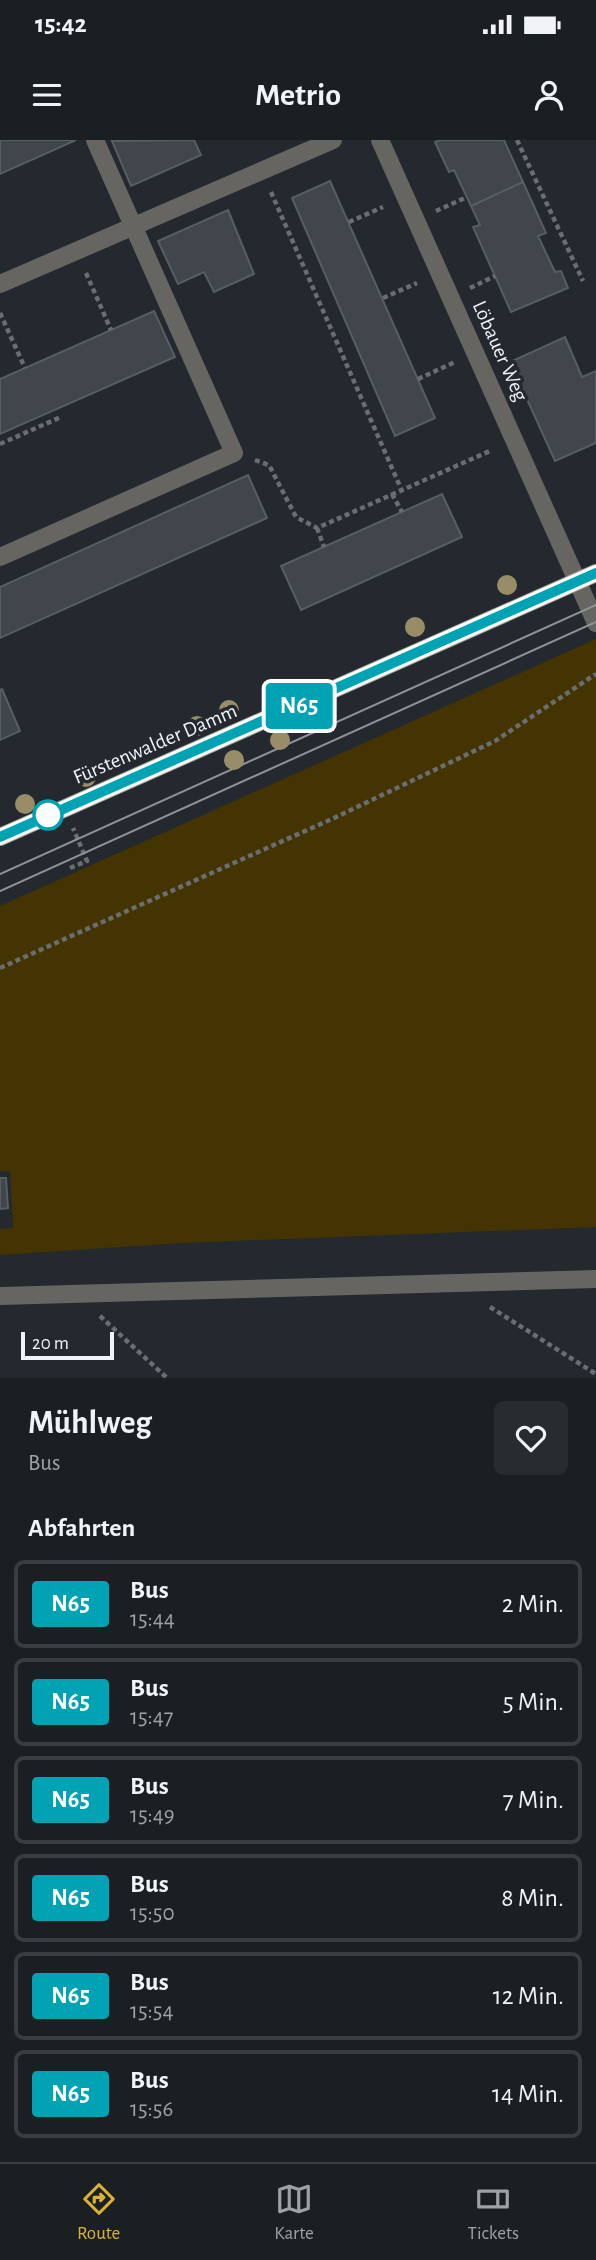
<!DOCTYPE html>
<html lang="de">
<head>
<meta charset="utf-8">
<style>
  :root { --surface:#1a1f22; --page:#272c2f; --text:#f1f3f6; --muted:#9fa2a5; --line:#383d40; --accent:#dcb233 }
  body { margin:0; font-family:"Alegreya Sans",sans-serif; background:var(--page); color:var(--text); height:100vh; display:flex; flex-direction:column; font-size:26px; white-space:nowrap }
  * { box-sizing:border-box; margin:0 }
  p { font-size:23px; color:var(--muted) }
  .icon { flex:none; width:38px; height:38px; fill:none; stroke:currentColor; stroke-width:2; stroke-linecap:round; stroke-linejoin:round }
  .map { position:relative; height:1238px; overflow:hidden }
  .sheet { display:flex; flex-direction:column; background:var(--surface); flex:1 }
  .sheet>* { flex:none }
  .badge { padding:0 14px; border-radius:5px; font-size:24px; line-height:46px }
  .scale { position:absolute; left:21px; bottom:18px; width:93px; box-sizing:border-box; padding-left:7px; border:4px solid #f0f3f7; border-top:0; font-size:19px; line-height:24px; white-space:nowrap; color:#f0f3f7; -webkit-text-stroke:5px #23292e; paint-order:stroke }
  .map>.badge { position:absolute; translate:-50% -50%; box-shadow:0 0 0 4px #fff }
  h2 { padding:0 28px; font-size:26px; line-height:63px }
  .round { display:grid; place-items:center; flex:none; width:74px; height:74px; border-radius:10px; background:var(--page) }
  .headline { display:flex; align-items:center; justify-content:space-between; height:119px; padding:0 28px }
  h1 { font-size:33px; font-weight:600; line-height:52px }
  ul { padding:0; list-style:none }
  li { display:flex; align-items:center; gap:21px; height:88px; margin:0 14px 10px; padding:0 14px; border:4px solid var(--line); border-radius:10px }
  li div { flex:1 }
  li b { display:block; font-size:26px }
  li em { font-style:normal }
  li .badge { min-width:77px; font-weight:700; text-align:center }
  .status { display:flex; justify-content:space-between; align-items:center; height:49px; padding:0 35px; background:var(--surface); direction:ltr }
  .status svg { height:19px; fill:currentColor }
  header { display:flex; justify-content:space-between; align-items:center; height:91px; padding:0 28px; background:var(--surface); font-size:32px; font-weight:600 }
  .dock { display:flex; justify-content:space-around; align-items:center; height:98px; border-top:2px solid var(--line); background:var(--surface); font-size:19px; color:var(--muted) }
  .dock a { display:grid; justify-items:center; gap:4px }
  .dock .selected { color:var(--accent) }
  .map>svg:first-child { display:block }
  .green { fill:#443402 }
  .building { fill:#40464b; stroke:#575e63; stroke-width:2 }
  .lines { fill:none; stroke-linecap:round; stroke-linejoin:round }
  .path { stroke:#696e73; stroke-width:4.5; stroke-dasharray:5 3.5; stroke-linecap:butt }
  .minor { stroke:#666562; stroke-width:18 }
  .major { stroke:#a4a29b; stroke-width:18 }
  .tram { stroke:#8f9398; stroke-width:2 }
  .tree { fill:#998d68 }
  .line-casing { stroke:#fff; stroke-width:16 }
  .line { stroke:#00a3b4; stroke-width:10 }
  .stop-dot { fill:#fff; stroke:#00a3b4; stroke-width:3.5 }
  .labels { text-anchor:middle; dominant-baseline:central; stroke-width:7; stroke-linejoin:round; paint-order:stroke }
  .street-label { font-size:21px; fill:#f0f3f7; stroke:#23292e }
</style>
</head>
<body>
<div class="status"><b>15:42</b><svg viewBox="0 0 49 12"><path d="M0 12V9h3v3zM5 12V6h3v6zM10 12V3h3v9zM15 12V0h3v12zM26 1h20v11H26zM47 4h2v5h-2z"/></svg></div>
<header><svg class="icon" aria-label="menu" viewBox="0 0 24 24"><path d="M4 6h16M4 12h16M4 18h16"/></svg>Metrio<svg class="icon" aria-label="person" viewBox="0 0 24 24"><circle cx="12" cy="8" r="4"/><path d="M4 21q1-7 8-7t8 7"/></svg></header>
<div class="map">
<svg width="596" height="1238" viewBox="0 0 596 1238">
  <rect width="100%" height="100%" fill="#23292e"/>
  <path class="green" d="M596 499V1087L181 1103 0 1115V1089L13 1088 10 1032 0 1031V766Z"/>
  <path class="building" d="M0 0H76L0 34Z
    M194 0 201 15 131 46 112 1Z
    M440 0H504L523 42 471 66 454 30 449 32 435 2Z
    M330 41 435 278 395 296 292 58Z
    M523 42 546 93 538 96 555 132 561 131 568 148 511 172 473 87 480 85 471 66Z
    M228 70 254 134 214 152 204 132 178 144 158 101Z
    M154 171 175 217 0 294V239Z
    M565 197 582 237 596 231V303L555 321 510 222Z
    M248 335 267 378 0 498V447Z
    M442 354 462 397 301 470 281 426Z
    M2 549 20 591 0 600V550Z
    M0 1038H6L8 1068 0 1069Z"/>
  <g class="lines">
    <path class="path" d="M517 0 583 141
      M271 52 402 351
      M436 71 467 57
      M349 82 383 67
      M86 133 111 190
      M470 148 495 136
      M383 158 417 143
      M0 173 25 228
      M418 239 455 222
      M0 304 61 277
      M255 320 269 325 296 377 317 388 492 310
      M392 354 402 372
      M317 388 324 407
      M70 728 87 721 73 688
      M0 828 334 678 495 601 596 534
      M490 1167 596 1234
      M100 1176 167 1238"/>
    <path class="minor" d="M380 0 596 483
      M0 144 333 0
      M0 417 234 313 95 0
      M0 1156 596 1139"/>
    <path class="major" d="M0 697 596 433"/>
    <path class="tram" d="M0 734 596 465
      M0 751 596 482"/>
  </g>
  <g class="tree">
    <circle cx="507" cy="445" r="10"/>
    <circle cx="415" cy="487" r="10"/>
    <circle cx="229" cy="570" r="10"/>
    <circle cx="321" cy="581" r="10"/>
    <circle cx="197" cy="586" r="10"/>
    <circle cx="280" cy="600" r="10"/>
    <circle cx="234" cy="620" r="10"/>
    <circle cx="86" cy="637" r="10"/>
    <circle cx="25" cy="664" r="10"/>
  </g>
  <g class="lines">
    <defs>
      <path id="line" d="M0 697 596 433"/>
    </defs>
    <use href="#line" class="line-casing"/>
    <use href="#line" class="line"/>
  </g>
  <circle class="stop-dot" cx="48" cy="675" r="14"/>
  <g class="labels">
    <g class="street-label">
      <text transform="translate(500 211) rotate(66)">Löbauer Weg</text>
      <text transform="translate(155 604) rotate(-23)">Fürstenwalder Damm</text>
    </g>
  </g>
</svg>
<div class="scale">20 m</div>
<b class="badge" style="left:299px;top:566px;background:#00a3b4;color:#fff">N65</b>
</div>
<section class="sheet">
<div class="headline"><div><h1>Mühlweg</h1><p>Bus</p></div><a class="round"><svg class="icon" aria-label="heart" viewBox="0 0 24 24"><path d="M12 20l-8-8c-3-5 5-10 8-4 3-6 11-1 8 4z"/></svg></a></div>
<h2>Abfahrten</h2>
<ul>
<li><span class="badge" style="background:#00a3b4;color:#fff">N65</span><div><b>Bus</b><p>15:44</p></div><em>2 Min.</em></li>
<li><span class="badge" style="background:#00a3b4;color:#fff">N65</span><div><b>Bus</b><p>15:47</p></div><em>5 Min.</em></li>
<li><span class="badge" style="background:#00a3b4;color:#fff">N65</span><div><b>Bus</b><p>15:49</p></div><em>7 Min.</em></li>
<li><span class="badge" style="background:#00a3b4;color:#fff">N65</span><div><b>Bus</b><p>15:50</p></div><em>8 Min.</em></li>
<li><span class="badge" style="background:#00a3b4;color:#fff">N65</span><div><b>Bus</b><p>15:54</p></div><em>12 Min.</em></li>
<li><span class="badge" style="background:#00a3b4;color:#fff">N65</span><div><b>Bus</b><p>15:56</p></div><em>14 Min.</em></li>
</ul>
</section>
<nav class="dock">
<a class="selected"><svg class="icon" aria-label="directions" viewBox="0 0 24 24"><path d="M12 3l9 9-9 9-9-9zM9 14v-3h6M13 9l2 2-2 2"/></svg>Route</a>
<a><svg class="icon" aria-label="map" viewBox="0 0 24 24"><path d="M3 6l6-2 6 2 6-2v14l-6 2-6-2-6 2zM9 4v14M15 6v14"/></svg>Karte</a>
<a><svg class="icon" aria-label="tickets" viewBox="0 0 24 24"><path d="M3 7h18v10H3zM15 7v10"/></svg>Tickets</a>
</nav>
</body>
</html>
